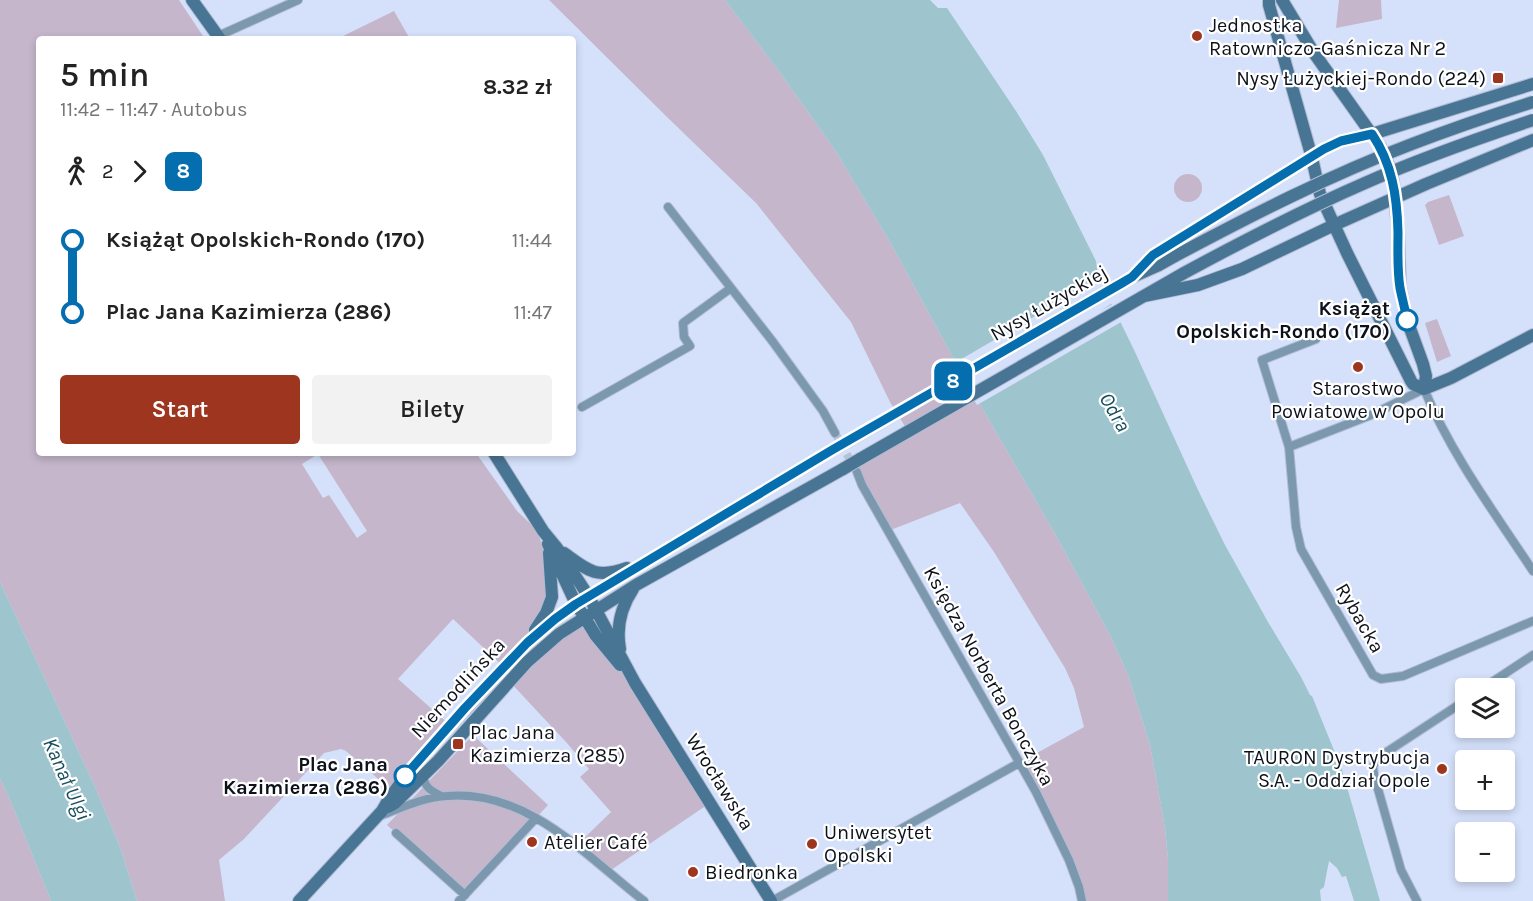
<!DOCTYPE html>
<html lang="pl">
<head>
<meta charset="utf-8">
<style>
  :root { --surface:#fff; --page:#f2f2f2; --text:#222; --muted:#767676; --accent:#9e351e }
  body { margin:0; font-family:Karla,sans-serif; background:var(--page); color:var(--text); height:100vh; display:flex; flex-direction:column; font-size:22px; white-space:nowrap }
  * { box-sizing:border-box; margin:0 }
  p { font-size:20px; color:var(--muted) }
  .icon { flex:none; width:33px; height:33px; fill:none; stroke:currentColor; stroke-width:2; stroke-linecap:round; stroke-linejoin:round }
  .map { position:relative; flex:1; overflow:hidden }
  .panel { position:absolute; left:36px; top:36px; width:540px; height:420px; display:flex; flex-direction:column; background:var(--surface); border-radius:6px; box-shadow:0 3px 9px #0003 }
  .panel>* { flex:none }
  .badge { padding:0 12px; border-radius:9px; font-size:21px; line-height:39px }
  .controls { position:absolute; left:1455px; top:678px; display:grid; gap:12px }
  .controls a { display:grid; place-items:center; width:60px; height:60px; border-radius:6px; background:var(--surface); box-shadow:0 3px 9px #0003; font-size:30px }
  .map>.badge { position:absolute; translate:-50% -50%; box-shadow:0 0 0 3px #fff }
  .legs { display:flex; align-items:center; gap:9px; height:66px; padding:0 24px; font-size:20px }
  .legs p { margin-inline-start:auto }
  .head { display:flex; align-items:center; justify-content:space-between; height:102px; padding:0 24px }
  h1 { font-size:33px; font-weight:600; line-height:45px }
  .cta { display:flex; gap:12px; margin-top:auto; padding:12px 24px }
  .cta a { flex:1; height:69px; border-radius:6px; background:var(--accent); color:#fff; font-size:24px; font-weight:600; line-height:69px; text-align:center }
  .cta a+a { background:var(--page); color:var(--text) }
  ul { padding:0 24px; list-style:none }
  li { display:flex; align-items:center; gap:21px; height:72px; font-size:22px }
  li i { display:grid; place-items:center; width:9px; height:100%; margin:0 8px; background:currentColor }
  li i::after { content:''; width:15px; height:15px; margin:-8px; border:4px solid; border-radius:50%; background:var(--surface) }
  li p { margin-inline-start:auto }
  li:first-child i { background:linear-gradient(#0000 50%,currentColor 0) }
  li:last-child i { background:linear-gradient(currentColor 50%,#0000 0) }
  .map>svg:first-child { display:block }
  .green { fill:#c5b6cb; fill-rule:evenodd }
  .water { fill:#9ec4ce }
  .pier { fill:#d5e1fb }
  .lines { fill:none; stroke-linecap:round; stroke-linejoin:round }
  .street-tunnel { stroke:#b7c2d9; stroke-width:8; stroke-dasharray:8 4; stroke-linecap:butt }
  .street-casing { stroke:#b1bcd2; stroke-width:10 }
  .secondary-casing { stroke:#b1bcd2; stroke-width:14 }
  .street { stroke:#7b98ae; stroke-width:8 }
  .secondary { stroke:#497595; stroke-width:12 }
  .secondary-bridge-casing { stroke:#b1bcd2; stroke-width:14; stroke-linecap:butt }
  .secondary-bridge { stroke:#497595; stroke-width:12 }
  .line-1-casing { stroke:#fff; stroke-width:14 }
  .line-1 { stroke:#056eaf; stroke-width:9 }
  .poi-dot { fill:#9e351e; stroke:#fff; stroke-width:2 }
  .stop-1-dot { fill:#fff; stroke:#056eaf; stroke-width:3 }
  .labels { text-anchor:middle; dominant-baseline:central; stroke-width:4.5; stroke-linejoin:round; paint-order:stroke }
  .poi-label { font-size:20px; fill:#0d1119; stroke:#fff; text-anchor:start }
  .street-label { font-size:20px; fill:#0d1119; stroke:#fff }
  .stop-label { font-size:20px; font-weight:bold; fill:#0d1119; stroke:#fff; text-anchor:end }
  .water-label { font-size:21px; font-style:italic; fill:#184e5a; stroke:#fff }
</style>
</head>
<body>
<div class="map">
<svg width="1533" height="901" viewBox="0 0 1533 901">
  <rect width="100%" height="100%" fill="#d5e1fb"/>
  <path class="green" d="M0 0H179L205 39H39V453H476L517 511 537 530 550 569 546 613 504 667 453 619 398 679 450 725 391 790 346 751 341 749 324 753 244 839 219 860 225 901H137L120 847 95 787 0 582ZM318 454 367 531 357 538 329 495 323 498 302 464Z
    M549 0H725L781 74 835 150 890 242 956 363 1054 532 1110 635 1128 675 1150 745 1165 828 1168 859V901H1082L1079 887 1019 763 1084 727 1074 688 1065 668 994 552 960 503 888 531 850 468 909 433 890 402 851 322 756 203 667 117Z
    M1339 0H1381L1382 19 1336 28Z
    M394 11 410 39H337Z
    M1174 188a14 14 0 1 1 28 0a14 14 0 1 1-28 0Z
    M1449 195 1464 236 1439 245 1425 205 1428 202Z
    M1437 319 1451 356 1437 362 1425 323Z
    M585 618 626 669 710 803 608 872 576 846 611 812 580 777 589 769 566 742 509 681Z
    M473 735 548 805 465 895 387 825Z
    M0 778 13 807 51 901H0Z"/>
  <path class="water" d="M725 0H930L938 8H947L1016 111 1043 155 1096 261 1098 276 1135 352 1198 490 1225 545 1268 622 1301 677 1310 695 1312 696 1342 770 1380 901H1354L1346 876 1342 877 1337 868 1329 861 1324 887 1320 890 1321 901H1168V859L1165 828 1150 745 1128 675 1110 635 1054 532 956 363 890 242 835 150 781 74Z
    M0 582 95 787 120 847 137 901H51L13 807 0 778Z"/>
  <path class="pier" d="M1102 277 1114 302 1100 311 1115 303 1123 321 977 405 953 364Z"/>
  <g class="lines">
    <path class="street-tunnel" d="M835 433 854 467"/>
    <defs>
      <path id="street" d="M218 36 298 0
        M668 207 773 342 823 411 835 433
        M1316 339 1262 360 1289 447 1296 527 1301 549 1373 675 1381 679 1403 676 1533 621
        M582 407 690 346 684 337 683 323 731 288
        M1289 447 1371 415 1424 389C1451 454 1494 512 1533 571
        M857 472 862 485 1036 792 1069 860 1079 887 1082 901
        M1483 688 1533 655
        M423 775C425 788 430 790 441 796
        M377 817C399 809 423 797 447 796 527 789 586 856 644 901
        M396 833 465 895
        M459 901 536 818
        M772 901 1019 763
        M1417 901 1401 870 1374 775 1373 767 1376 759 1466 700"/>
      <path id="secondary" d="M192 0 220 39
        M1269 0V5L1312 158 1320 194 1347 253 1411 381 1413 384 1424 389
        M1282 0 1314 53 1380 146 1388 164 1393 181 1398 229 1400 287 1407 320 1423 364 1426 376 1424 389
        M1132 277 1153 255 1324 149 1341 141 1372 134 1533 84
        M1144 296 1198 285 1242 269 1334 225 1426 184 1533 140
        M1424 389 1451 378 1533 335
        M850 440 1132 277 1159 265 1175 256
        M494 453 543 531 557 548 589 597 635 683 771 901
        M860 459 1184 273
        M548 544 576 604 585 618 596 636 620 665
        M564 553C588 571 597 579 627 568
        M535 630 546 613 552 597 549 553
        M620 649C616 627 621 607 633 589
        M388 807 395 803 438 761 527 662 559 634 636 585 843 469
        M299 901 382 811 389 799 412 767 504 667 541 630 576 604 832 450"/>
    </defs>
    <use href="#street" class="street-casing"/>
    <use href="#secondary" class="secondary-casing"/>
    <use href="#street" class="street"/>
    <use href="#secondary" class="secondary"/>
    <defs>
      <path id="secondary-bridge" d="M1175 256C1252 215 1330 175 1412 144 1451 129 1492 115 1533 102
        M1184 273C1243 241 1303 210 1365 183 1419 159 1476 139 1533 120
        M832 450 850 440
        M843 469 860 459"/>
    </defs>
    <use href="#secondary-bridge" class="secondary-bridge-casing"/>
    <use href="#secondary-bridge" class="secondary-bridge"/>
  </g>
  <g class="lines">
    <defs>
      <path id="line-1" d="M405 776 465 708 527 643 555 619 576 604 832 450 1122 283 1132 277 1153 255 1324 149 1341 141 1372 134C1392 164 1397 195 1398 232 1398 250 1397 269 1400 288 1402 298 1405 309 1407 320"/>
    </defs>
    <use href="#line-1" class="line-1-casing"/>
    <use href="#line-1" class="line-1"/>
  </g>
  <g class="poi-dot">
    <circle cx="1197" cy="36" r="6"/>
    <rect x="1492" y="72" width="12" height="12" rx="3"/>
    <circle cx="1358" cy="367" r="6"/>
    <rect x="452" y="738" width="12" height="12" rx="3"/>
    <circle cx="1442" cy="769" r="6"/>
    <circle cx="532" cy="842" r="6"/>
    <circle cx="812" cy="844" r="6"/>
    <circle cx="693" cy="872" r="6"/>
  </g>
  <g class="stop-1-dot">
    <circle cx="1407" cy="320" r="10"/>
    <circle cx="405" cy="776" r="10"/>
  </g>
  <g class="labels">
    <g class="poi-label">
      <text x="1209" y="25">Jednostka<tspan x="1209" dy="23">Ratowniczo-Gaśnicza Nr 2</tspan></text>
      <text x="1486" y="78" text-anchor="end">Nysy Łużyckiej-Rondo (224)</text>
      <text x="1358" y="388" text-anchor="middle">Starostwo<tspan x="1358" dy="23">Powiatowe w Opolu</tspan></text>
      <text x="470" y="732">Plac Jana<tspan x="470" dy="23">Kazimierza (285)</tspan></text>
      <text x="1430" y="757" text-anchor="end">TAURON Dystrybucja<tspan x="1430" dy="23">S.A. - Oddział Opole</tspan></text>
      <text x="824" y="832">Uniwersytet<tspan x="824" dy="23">Opolski</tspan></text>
      <text x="544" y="842">Atelier Café</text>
      <text x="705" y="872">Biedronka</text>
    </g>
    <g class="street-label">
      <text transform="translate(1049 303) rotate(-30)">Nysy Łużyckiej</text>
      <text transform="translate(1360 618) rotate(60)">Rybacka</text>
      <text transform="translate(989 676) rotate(61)">Księdza Norberta Bonczyka</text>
      <text transform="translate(458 688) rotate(-47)">Niemodlińska</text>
      <text transform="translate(720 782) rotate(58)">Wrocławska</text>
    </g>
    <g class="stop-label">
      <text x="1390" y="308">Książąt<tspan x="1390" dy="23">Opolskich-Rondo (170)</tspan></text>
      <text x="388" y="764">Plac Jana<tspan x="388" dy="23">Kazimierza (286)</tspan></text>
    </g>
    <g class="water-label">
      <text transform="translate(1115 412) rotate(60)">Odra</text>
      <text transform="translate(67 779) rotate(66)">Kanał Ulgi</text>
    </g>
  </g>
</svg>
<div class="controls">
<a><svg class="icon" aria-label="layers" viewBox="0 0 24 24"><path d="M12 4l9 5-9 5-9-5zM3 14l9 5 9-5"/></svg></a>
<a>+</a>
<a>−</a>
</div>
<b class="badge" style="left:953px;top:381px;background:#056eaf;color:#fff">8</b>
<section class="panel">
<div class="head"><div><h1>5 min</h1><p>11:42 – 11:47 · Autobus</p></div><b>8.32 zł</b></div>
<div class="legs"><svg class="icon" aria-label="walk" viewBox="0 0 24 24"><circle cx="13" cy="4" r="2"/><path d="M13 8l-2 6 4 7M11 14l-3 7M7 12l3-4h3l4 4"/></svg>2<svg class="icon" aria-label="forward" viewBox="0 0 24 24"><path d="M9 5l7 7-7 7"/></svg><b class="badge" style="background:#056eaf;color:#fff">8</b></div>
<ul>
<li><i style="color:#056eaf"></i><b>Książąt Opolskich-Rondo (170)</b><p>11:44</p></li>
<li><i style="color:#056eaf"></i><b>Plac Jana Kazimierza (286)</b><p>11:47</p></li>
</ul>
<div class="cta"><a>Start</a><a>Bilety</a></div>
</section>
</div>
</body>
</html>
